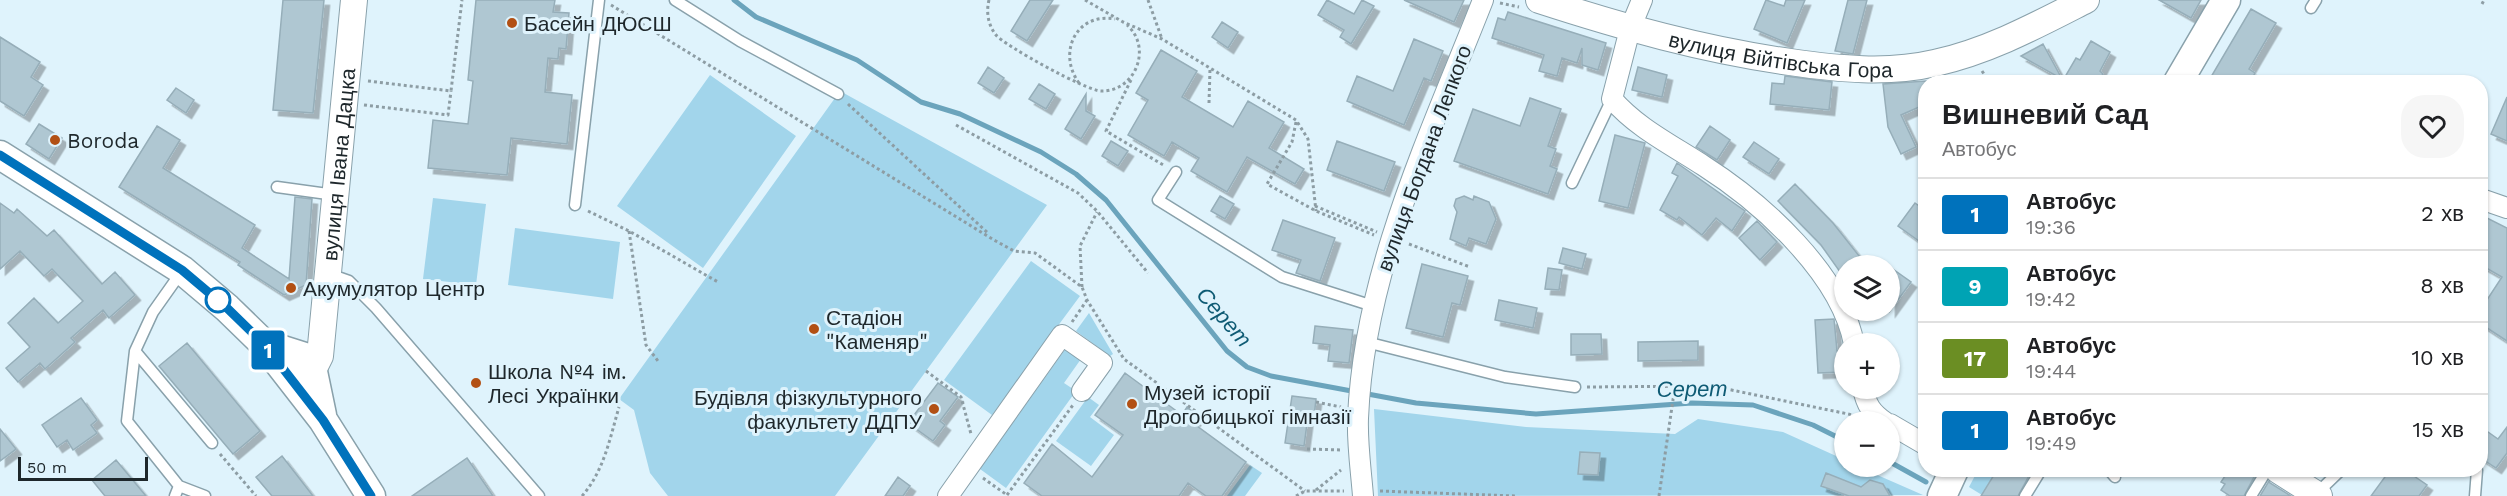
<!DOCTYPE html>
<html lang="uk">
<head>
<meta charset="utf-8">
<style>
  :root { --surface:#fff; --page:#f6f6f6; --text:#202124; --muted:#757577; --line:#e0e0e0 }
  body { margin:0; font-family:"Work Sans",sans-serif; background:var(--page); color:var(--text); height:100vh; display:flex; flex-direction:column; font-size:22px; white-space:nowrap }
  * { box-sizing:border-box; margin:0 }
  p { font-size:20px; color:var(--muted) }
  .icon { flex:none; width:33px; height:33px; fill:none; stroke:currentColor; stroke-width:2; stroke-linecap:round; stroke-linejoin:round }
  .map { position:relative; flex:1; overflow:hidden }
  .side { position:absolute; left:1918px; top:75px; width:570px; height:402px; display:flex; flex-direction:column; background:var(--surface); border-radius:24px; box-shadow:0 2px 4px #0004 }
  .side>* { flex:none }
  .badge { padding:0 12px; border-radius:4px; font-size:21px; line-height:39px }
  .controls { position:absolute; left:1834px; top:255px; display:grid; gap:12px }
  .controls a { display:grid; place-items:center; width:66px; height:66px; border-radius:50%; background:var(--surface); box-shadow:0 2px 4px #0004; font-size:30px }
  .scale { position:absolute; left:18px; bottom:15px; width:130px; box-sizing:border-box; padding-left:6px; border:3px solid #1e272b; border-top:0; font-size:16px; line-height:21px; white-space:nowrap; color:#1e272b; -webkit-text-stroke:4px #dff3fc; paint-order:stroke }
  .map>.badge { position:absolute; translate:-50% -50%; box-shadow:0 0 0 3px #fff }
  .round { display:grid; place-items:center; flex:none; width:63px; height:63px; border-radius:24px; background:var(--page) }
  .headline { display:flex; align-items:center; justify-content:space-between; height:102px; padding:0 24px }
  h1 { font-size:28px; font-weight:800; line-height:45px }
  ul { padding:0; list-style:none }
  li { display:flex; align-items:center; gap:18px; height:72px; padding:0 24px; border-top:2px solid var(--line) }
  li div { flex:1 }
  li b { display:block; font-size:22px }
  li em { font-style:normal }
  li .badge { min-width:66px; font-weight:700; text-align:center }
  .map>svg:first-child { display:block }
  .green { fill:#a2d5eb }
  .lines { fill:none; stroke-linecap:round; stroke-linejoin:round }
  .stream { stroke:#6ba4bc; stroke-width:5 }
  .building { fill:#afc7d2; stroke:#96aeb9; stroke-width:1.5; filter:url(#shadow) }
  .service-casing { stroke:#89a1ab; stroke-width:13 }
  .minor-casing { stroke:#89a1ab; stroke-width:22 }
  .tertiary-casing { stroke:#89a1ab; stroke-width:28 }
  .secondary-casing { stroke:#89a1ab; stroke-width:31 }
  .path { stroke:#8d9da4; stroke-width:3; stroke-dasharray:3 3; stroke-linecap:butt }
  .service { stroke:#fff; stroke-width:10 }
  .minor { stroke:#fff; stroke-width:20 }
  .tertiary { stroke:#fff; stroke-width:26 }
  .secondary { stroke:#fff; stroke-width:28 }
  .line-casing { stroke:#fff; stroke-width:14 }
  .line { stroke:#0072bc; stroke-width:9 }
  .poi-dot { fill:#b25014; stroke:#dff3fc; stroke-width:2 }
  .stop-dot { fill:#fff; stroke:#0072bc; stroke-width:3 }
  .labels { text-anchor:middle; dominant-baseline:central; stroke-width:6; stroke-linejoin:round; paint-order:stroke }
  .poi-label { font-size:21px; fill:#1e272b; stroke:#dff3fc; text-anchor:start }
  .street-label { font-size:21px; fill:#1e272b; stroke:#dff3fc }
  .water-label { font-size:22px; font-style:italic; fill:#0f5b74; stroke:#dff3fc }
</style>
</head>
<body>
<div class="map">
<svg width="2507" height="496" viewBox="0 0 2507 496">
  <defs>
    <filter id="shadow"><feDropShadow dx="5.5" dy="5.5" stdDeviation="0" flood-color="#0004"/></filter>
  </defs>
  <rect width="100%" height="100%" fill="#dff3fc"/>
  <path class="green" d="M710 75 796 136 703 268 617 206Z
    M840 91 1047 205 835 496H668L650 473 634 410 619 399Z
    M433 198 486 204 476 285 423 279Z
    M515 228 620 242 613 299 508 285Z
    M1031 261 1080 296 992 415 944 380Z
    M1089 313 1113 354 1110 356 1076 331Z
    M1066 348 1081 359 1064 383 1076 391 1006 488 980 469Z
    M1088 397 1099 405 1090 417 1114 435 1091 466 1056 441Z
    M1374 409 1526 427 1675 434 1698 419 1783 432 1845 460V466L1859 467 1923 495 1378 496Z
    M1250 465 1262 473 1245 496H1227Z
    M1978 470H1997L1982 495 1969 487Z"/>
  <g class="lines">
    <path class="stream" d="M734 0 756 17 857 60 921 102 960 114 1041 152 1076 174 1106 200 1227 351 1247 367 1271 376 1416 403 1536 414 1692 403 1753 405 1813 425 1845 441
      M1890 462 1926 482"/>
  </g>
  <path class="building" d="M283 0H324L313 113 273 110Z
    M476 0H555L553 12 569 13 566 49 559 48 558 59 548 58 545 92 572 95 567 144 511 138 507 175 428 168 433 120 468 124 473 81 468 80Z
    M1030 0H1053L1027 41 1011 31Z
    M1327 0 1354 14 1362 0 1374 6 1351 44 1340 37 1344 30 1318 15Z
    M1404 0H1464L1454 22Z
    M1766 0 1784 6 1786 0H1805L1787 43 1754 29Z
    M1848 0H1867L1853 54 1835 51Z
    M2159 0H2201L2191 18Z
    M2251 9 2276 23 2249 69 2255 73 2250 82H2208Z
    M1508 12 1606 43 1598 70 1582 65V48L1577 63 1562 58 1557 76 1539 71 1544 55 1492 38 1498 18 1505 20Z
    M1222 22 1238 32 1228 48 1212 37Z
    M0 37 40 62 31 77 43 85 24 116 0 101Z
    M1414 39 1443 51 1431 81 1424 78 1404 125 1347 101 1357 76 1393 91Z
    M2091 41 2110 52 2100 71 2103 74 2098 82H2062L2076 58 2080 60Z
    M2043 44 2062 79 2021 56Z
    M1161 50 1197 71 1182 97 1233 127 1248 101 1284 122 1269 148 1304 169 1295 184 1247 157 1227 192 1191 171 1199 158 1172 142 1164 156 1128 135 1148 100 1136 93Z
    M988 67 1004 78 994 93 978 83Z
    M1638 67 1667 75 1662 97 1632 90Z
    M1785 76 1832 82 1829 110 1770 104 1772 83 1784 84Z
    M1926 81V104L1901 115 1916 147 1901 154 1888 127 1883 84Z
    M1039 84 1055 94 1046 109 1029 99Z
    M176 88 194 100 186 113 167 100Z
    M1086 94V111L1095 116 1081 139 1065 129Z
    M2507 97V141L2491 134Z
    M1530 98 1561 109 1548 146 1556 149 1550 166 1557 169 1548 194 1454 161 1473 109 1520 126Z
    M39 124 62 138 49 159 26 144Z
    M157 126 180 140 163 168 255 225 242 248 289 279 295 197 312 199 306 285 284 295 238 265 240 262 119 187Z
    M1710 126 1730 140 1717 160 1696 147Z
    M1615 135 1645 143 1628 208 1599 201Z
    M1111 141 1128 151 1118 166 1102 156Z
    M1337 141 1395 162 1384 191 1327 170Z
    M1754 142 1779 159 1769 174 1743 157Z
    M1677 163 1745 211 1732 231 1716 218 1702 235 1679 217 1677 220 1660 210 1678 176 1672 173Z
    M1795 184 1833 223 1867 266H1845V279L1821 245 1778 201Z
    M1220 196 1234 204 1225 219 1211 211Z
    M1464 196 1473 200 1474 196 1489 202 1496 219 1486 244 1469 238 1466 246 1450 239 1457 212 1454 206 1456 199Z
    M0 203 14 213 17 209 47 236 54 230 102 284 115 272 135 295 109 318 103 310 71 338 75 342 45 369 40 363 18 382 6 368 30 347 8 323 34 298 58 323 83 301 52 269 44 276 20 251 0 269Z
    M1915 203 1926 211V246L1898 226Z
    M2481 215 2507 228V341L2481 324V309L2502 277 2481 265Z
    M1283 220 1335 238 1320 281 1296 273 1301 260 1272 250Z
    M1757 221 1777 242 1760 260 1739 238Z
    M1563 248 1586 254 1582 269 1559 263Z
    M1422 264 1468 276 1460 305 1452 303 1443 337 1406 328Z
    M1890 267 1911 282 1890 311Z
    M1548 268 1562 270 1559 290 1545 289Z
    M1499 300 1537 308 1533 328 1495 320Z
    M1834 319 1837 351H1841L1842 372 1818 373 1815 320Z
    M1315 326 1353 330 1349 363 1328 361 1330 345 1313 343Z
    M1571 334H1601L1602 354 1571 355Z
    M1698 341V360L1638 361V342Z
    M187 343 260 431 233 454 159 366Z
    M1125 373 1182 415 1187 407 1198 416 1193 423 1246 462 1222 496H1206L1188 483 1179 496H1042L1024 483 1052 444 1092 477 1123 435 1095 415Z
    M938 383 958 397 940 421 945 425 933 441 908 423Z
    M1292 396 1316 399 1314 417 1308 416 1304 446 1285 443Z
    M81 398 97 420 91 425 97 433 73 450 67 440 57 447 42 425Z
    M2481 427 2498 439 2507 427V453L2496 468 2481 458Z
    M0 429 16 449 0 461Z
    M1580 452 1600 453 1598 475 1578 474Z
    M282 456 313 496H272L256 477Z
    M467 458 493 496H412Z
    M116 460 146 496H105L92 480Z
    M1997 470H2032L2018 496H1981Z
    M2229 470H2251L2256 473 2244 496H2230L2221 490 2225 484 2221 482Z
    M2390 470H2405L2427 485 2419 496H2371Z
    M1826 473 1861 487 1870 480 1883 484 1890 496H1849L1821 486Z
    M898 477 910 486 903 496H885Z
    M2269 481 2270 483 2291 496H2260Z"/>
  <g class="lines">
    <defs>
      <path id="service" d="M675 0 740 41 838 94
        M2311 8 2316 0
        M1176 172 1158 200 1282 277 1373 306
        M1572 183 1612 99
        M277 187 335 195
        M575 205 599 0
        M329 274 349 281 376 308 539 496
        M1366 342 1505 377 1575 387
        M135 351 212 443
        M2109 470 2115 477
        M179 486 205 496
        M2316 494 2341 470
        M175 496 179 486 127 421 135 351 153 312 182 271
        M2025 496 2041 470
        M2251 496 2267 470
        M2475 496 2477 470"/>
      <path id="minor" d="M1642 0 1630 29 1612 99C1637 128 1672 145 1704 166 1762 203 1841 274 1854 344
        M2481 199 2507 208
        M1863 388C1866 405 1872 413 1885 422
        M1890 424 1926 445
        M948 496 1062 335 1102 363 1082 391
        M1363 496C1361 470 1357 444 1358 418 1364 271 1430 135 1483 0"/>
      <g id="tertiary">
        <path id="s1" d="M1539 0C1622 27 1704 50 1790 62 1838 69 1888 74 1935 63 1989 51 2037 25 2086 0"/>
        <path id="s2" d="M313 370 320 356 354 0"/>
        <path d="M2278 470 2319 496"/>
      </g>
      <path id="secondary" d="M2178 82 2226 0
        M0 155 182 270 227 308 264 344 323 420 371 496
        M264 344 305 357 311 362 322 415
        M1942 496 1954 470"/>
    </defs>
    <use href="#service" class="service-casing"/>
    <use href="#minor" class="minor-casing"/>
    <use href="#tertiary" class="tertiary-casing"/>
    <use href="#secondary" class="secondary-casing"/>
    <path class="path" d="M989 0C986 12 988 25 996 35 1005 46 1087 91 1101 91 1135 92 1153 48 1127 25
      M1085 0 1123 22 1162 39 1296 120 1308 139 1316 211
      M1148 0 1162 39
      M1500 3 1519 7
      M2482 4 2484 0
      M611 5 994 240 1014 251 1035 253 1082 287 1087 300 1124 359 1305 491
      M1982 71 1986 77
      M1131 80 1106 131 1165 166
      M368 81 451 91 462 0
      M1079 83C1057 53 1076 12 1115 19
      M1209 103 1210 69
      M848 104 989 234
      M364 105 448 115 451 91
      M1296 122 1292 142 1267 184 1316 211 1374 235
      M956 125 1078 193 1097 211 1148 273
      M1315 206 1377 232
      M588 211 629 231 718 282
      M629 231 646 345 658 361
      M1409 244 1470 267
      M1082 287 1080 246 1097 212
      M1072 322 1087 300
      M926 371 961 397 971 434
      M1587 387 1712 386 1853 415
      M1316 402 1341 407
      M1307 449 1342 450
      M220 454 256 496
      M983 478 1007 495
      M1316 490 1341 470
      M1380 491 1516 496
      M1007 495 1073 405
      M582 496C604 471 610 438 619 407
      M1296 496 1305 491H1344
      M1659 496 1675 386"/>
    <use href="#service" class="service"/>
    <use href="#minor" class="minor"/>
    <use href="#tertiary" class="tertiary"/>
    <use href="#secondary" class="secondary"/>
  </g>
  <g class="lines">
    <defs>
      <path id="line" d="M0 155 182 270 227 308 264 344 323 420 371 496"/>
    </defs>
    <use href="#line" class="line-casing"/>
    <use href="#line" class="line"/>
  </g>
  <g class="poi-dot">
    <circle cx="512" cy="23" r="6"/>
    <circle cx="55" cy="140" r="6"/>
    <circle cx="291" cy="288" r="6"/>
    <circle cx="814" cy="329" r="6"/>
    <circle cx="476" cy="383" r="6"/>
    <circle cx="1132" cy="404" r="6"/>
    <circle cx="934" cy="409" r="6"/>
  </g>
  <circle class="stop-dot" cx="218" cy="300" r="12"/>
  <g class="labels">
    <g class="poi-label">
      <text x="524" y="23">Басейн ДЮСШ</text>
      <text x="67" y="140">Boroda</text>
      <text x="303" y="288">Акумулятор Центр</text>
      <text x="826" y="317">Стадіон<tspan x="826" dy="24">"Каменяр"</tspan></text>
      <text x="488" y="371">Школа №4 ім.<tspan x="488" dy="24">Лесі Українки</tspan></text>
      <text x="1144" y="392">Музей історії<tspan x="1144" dy="24">Дрогобицької гімназії</tspan></text>
      <text x="922" y="397" text-anchor="end">Будівля фізкультурного<tspan x="922" dy="24">факультету ДДПУ</tspan></text>
    </g>
    <g class="street-label">
      <text stroke="none"><textPath href="#s1" startOffset="249">вулиця Війтівська Гора</textPath></text>
      <text transform="translate(1424 158) rotate(-70)">вулиця Богдана Лепкого</text>
      <text stroke="none"><textPath href="#s2" startOffset="208">вулиця Івана Дацка</textPath></text>
    </g>
    <g class="water-label">
      <text transform="translate(1224 317) rotate(49)">Серет</text>
      <text transform="translate(1692 389) rotate(-1)">Серет</text>
    </g>
  </g>
</svg>
<div class="controls">
<a><svg class="icon" aria-label="layers" viewBox="0 0 24 24"><path d="M12 4l9 5-9 5-9-5zM3 14l9 5 9-5"/></svg></a>
<a>+</a>
<a>−</a>
</div>
<div class="scale">50 m</div>
<b class="badge" style="left:268px;top:350px;background:#0072bc;color:#fff">1</b>
<section class="side">
<div class="headline"><div><h1>Вишневий Сад</h1><p>Автобус</p></div><a class="round"><svg class="icon" aria-label="heart" viewBox="0 0 24 24"><path d="M12 20l-8-8c-3-5 5-10 8-4 3-6 11-1 8 4z"/></svg></a></div>
<ul>
<li><span class="badge" style="background:#0072bc;color:#fff">1</span><div><b>Автобус</b><p>19:36</p></div><em>2 хв</em></li>
<li><span class="badge" style="background:#00a3b4;color:#fff">9</span><div><b>Автобус</b><p>19:42</p></div><em>8 хв</em></li>
<li><span class="badge" style="background:#6b8e23;color:#fff">17</span><div><b>Автобус</b><p>19:44</p></div><em>10 хв</em></li>
<li><span class="badge" style="background:#0072bc;color:#fff">1</span><div><b>Автобус</b><p>19:49</p></div><em>15 хв</em></li>
</ul>
</section>
</div>
</body>
</html>
